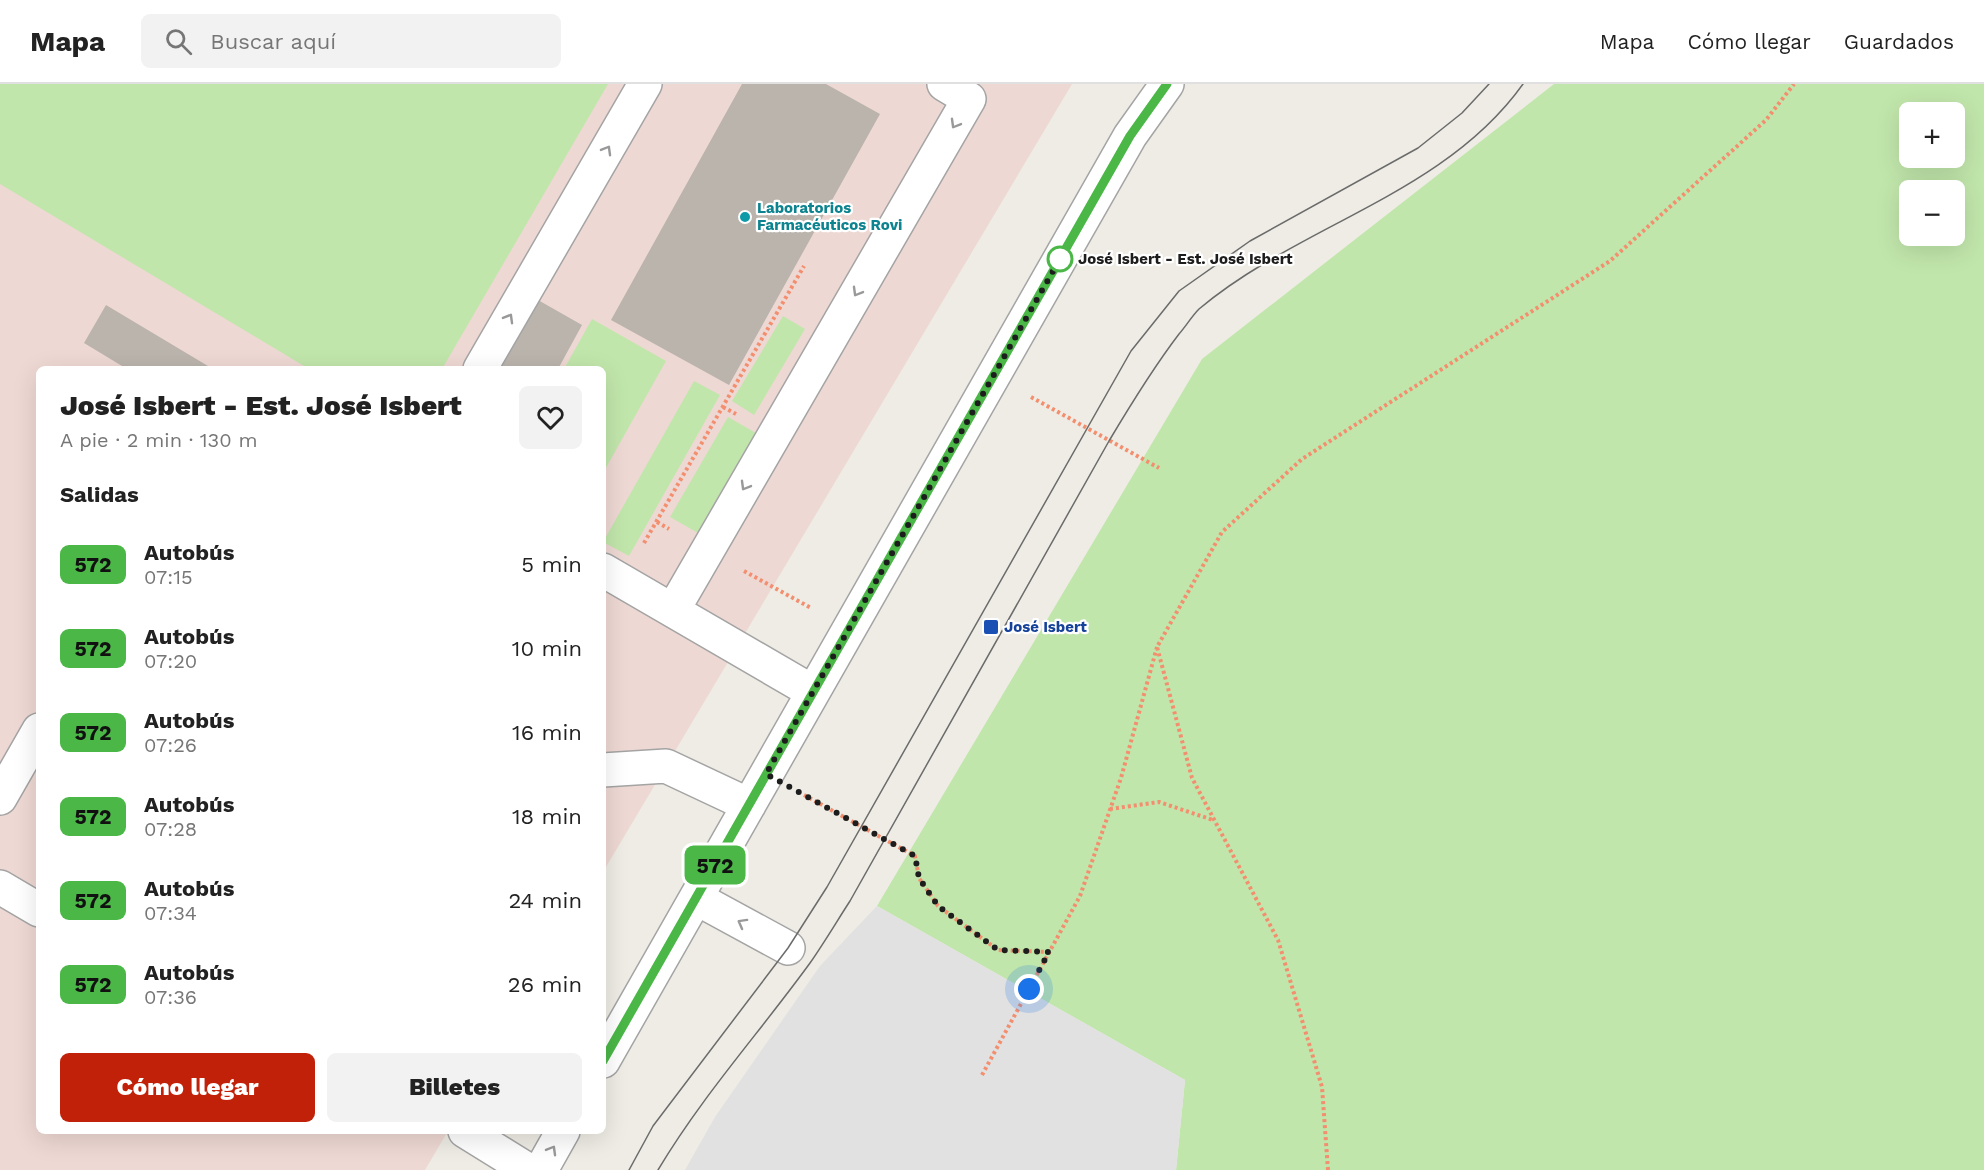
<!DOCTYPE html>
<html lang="es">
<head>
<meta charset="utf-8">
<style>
  :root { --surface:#fff; --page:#f2f2f2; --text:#222; --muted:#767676; --line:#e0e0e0; --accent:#c22109 }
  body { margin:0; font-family:"Work Sans",sans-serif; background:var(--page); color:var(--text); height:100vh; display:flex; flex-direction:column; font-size:22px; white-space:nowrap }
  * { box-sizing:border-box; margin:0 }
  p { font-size:20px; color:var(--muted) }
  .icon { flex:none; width:33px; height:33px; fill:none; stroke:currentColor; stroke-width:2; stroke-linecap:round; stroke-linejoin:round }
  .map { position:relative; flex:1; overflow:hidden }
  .sheet { position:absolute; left:36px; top:282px; width:570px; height:768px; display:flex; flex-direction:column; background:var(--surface); border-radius:9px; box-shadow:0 6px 24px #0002 }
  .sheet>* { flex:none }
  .badge { padding:0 12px; border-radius:9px; font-size:21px; line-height:39px }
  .fabs { position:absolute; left:1899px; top:18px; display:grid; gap:12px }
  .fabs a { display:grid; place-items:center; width:66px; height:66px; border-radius:9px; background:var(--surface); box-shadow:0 6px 24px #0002; font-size:30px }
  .you { position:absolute; width:30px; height:30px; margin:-15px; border:4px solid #fff; border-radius:50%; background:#1a73e8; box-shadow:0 0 0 9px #1a73e833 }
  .map>.badge { position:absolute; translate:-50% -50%; box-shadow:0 0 0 3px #fff }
  h2 { padding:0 24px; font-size:22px; line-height:54px }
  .round { display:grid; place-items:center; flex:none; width:63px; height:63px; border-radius:9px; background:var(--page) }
  .overview { display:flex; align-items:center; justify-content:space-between; height:102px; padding:0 24px }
  h1 { font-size:28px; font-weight:800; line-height:45px }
  .action { display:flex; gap:12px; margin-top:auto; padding:12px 24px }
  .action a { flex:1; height:69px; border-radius:9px; background:var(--accent); color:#fff; font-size:24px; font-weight:800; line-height:69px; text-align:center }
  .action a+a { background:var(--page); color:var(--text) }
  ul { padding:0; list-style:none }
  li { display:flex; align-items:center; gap:18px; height:84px; padding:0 24px }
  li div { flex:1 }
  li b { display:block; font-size:22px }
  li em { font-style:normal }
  li .badge { min-width:66px; font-weight:700; text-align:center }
  header { display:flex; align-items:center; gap:36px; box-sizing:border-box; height:84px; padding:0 30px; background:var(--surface); border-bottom:2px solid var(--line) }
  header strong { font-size:28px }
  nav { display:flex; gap:33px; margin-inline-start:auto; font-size:21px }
  .search { width:420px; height:54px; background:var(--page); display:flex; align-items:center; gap:15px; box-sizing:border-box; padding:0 21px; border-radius:9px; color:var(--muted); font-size:22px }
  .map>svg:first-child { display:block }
  .commercial { fill:#eed8d3 }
  .grass { fill:#c1e6ab; fill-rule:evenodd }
  .parking { fill:#e1e1e1 }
  .building { fill:#bab4ad }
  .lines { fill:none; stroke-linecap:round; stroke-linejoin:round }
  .minor-casing { stroke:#a4a4a4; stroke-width:36 }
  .path { stroke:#f38e6f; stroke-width:4; stroke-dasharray:3 3; stroke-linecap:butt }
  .minor { stroke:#fff; stroke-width:33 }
  .tram { stroke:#6b6b6b; stroke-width:1.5 }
  .oneway { stroke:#999 }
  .line-casing { stroke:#fff; stroke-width:14 }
  .line { stroke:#4ab747; stroke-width:9 }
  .walk { stroke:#1d1d1d; stroke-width:6; stroke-dasharray:0 10.8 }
  .culture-dot { fill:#0f9aa8; stroke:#fff; stroke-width:2 }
  .stop-dot { fill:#fff; stroke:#4ab747; stroke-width:3 }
  .transit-dot { fill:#1a4fb4; stroke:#fff; stroke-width:2 }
  .labels { text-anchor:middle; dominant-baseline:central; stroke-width:4.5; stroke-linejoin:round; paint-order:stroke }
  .culture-label { font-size:15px; font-weight:bold; fill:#0d838f; stroke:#fff; text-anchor:start }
  .stop-label { font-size:15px; font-weight:bold; fill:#1d1d1d; stroke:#fff; text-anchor:start }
  .transit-label { font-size:15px; font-weight:bold; fill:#164399; stroke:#fff; text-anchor:start }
</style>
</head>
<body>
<header>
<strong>Mapa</strong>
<div class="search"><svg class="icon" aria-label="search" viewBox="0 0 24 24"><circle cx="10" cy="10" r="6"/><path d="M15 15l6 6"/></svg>Buscar aquí</div>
<nav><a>Mapa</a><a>Cómo llegar</a><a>Guardados</a></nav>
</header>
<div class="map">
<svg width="1984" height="1086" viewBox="0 0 1984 1086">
  <rect width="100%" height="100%" fill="#eeece4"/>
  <path class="commercial" d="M0 0H1072L603 788V285H39V1047H448L425 1086H0Z"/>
  <path class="grass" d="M0 0H608L442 285H309L0 100Z
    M1554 0H1984V1086H1176L1185 996 877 822 1202 275ZM1910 28H1954V74H1910ZM1910 106H1954V152H1910Z
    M783 232 805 245 754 331 732 317Z
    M592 235 666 277 603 389V285H564Z
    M694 297 720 311 629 472 603 458Z
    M728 333 756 349 698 449 670 433Z"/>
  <path class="parking" d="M877 822 1185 996 1176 1086H685L715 1033 820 882Z"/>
  <path class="building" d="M742 0H826L880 30 729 301 611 236Z
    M538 216 582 241 558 285H499Z
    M106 221 213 285H127L84 259Z"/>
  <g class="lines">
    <defs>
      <path id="minor" d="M480 285 645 0
        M603 486 813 608
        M673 526 969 15 944 0
        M603 686 666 682 749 721
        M0 714 39 646
        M0 803 39 826
        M696 814 788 864
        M603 977 1130 52 1167 0
        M465 1047 528 1086
        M541 1086 563 1047"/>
    </defs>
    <use href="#minor" class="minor-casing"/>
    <path class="path" d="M1031 313 1159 384
      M723 323 736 330
      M657 438 669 445
      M644 459 804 182
      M744 487 811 524
      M804 711 915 772 919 794 938 822 998 866 1049 868
      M1110 725 1159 718 1213 736
      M982 991 1080 812 1121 694 1157 563
      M1328 1086 1322 1003 1278 856 1192 694 1157 563 1222 448 1302 375 1610 177 1766 36 1794 0"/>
    <use href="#minor" class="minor"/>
    <path class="tram" d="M629 1086 653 1042 788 864 827 803 1131 267 1179 207 1250 157 1418 64 1462 29 1489 0
      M658 1086C702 1012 760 948 810 879 824 859 837 837 850 817L1109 357C1131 320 1153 284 1179 250 1186 242 1192 232 1199 225 1300 140 1444 111 1523 0"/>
  </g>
  <defs><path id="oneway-chevron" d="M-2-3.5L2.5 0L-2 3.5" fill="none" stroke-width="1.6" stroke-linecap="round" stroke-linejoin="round" transform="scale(1.5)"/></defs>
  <g class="oneway">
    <use href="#oneway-chevron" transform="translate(955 40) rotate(120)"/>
    <use href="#oneway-chevron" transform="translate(607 66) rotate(-60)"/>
    <use href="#oneway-chevron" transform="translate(857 208) rotate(120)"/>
    <use href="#oneway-chevron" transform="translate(509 234) rotate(-60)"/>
    <use href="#oneway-chevron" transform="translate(745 402) rotate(120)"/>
    <use href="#oneway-chevron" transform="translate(742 839) rotate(-151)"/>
    <use href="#oneway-chevron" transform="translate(552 1066) rotate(-60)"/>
  </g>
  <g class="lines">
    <defs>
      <path id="line" d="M603 977 1130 52 1167 0"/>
    </defs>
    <use href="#line" class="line-casing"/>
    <use href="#line" class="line"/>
    <path class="walk" d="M1029 905 1049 868 998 866 938 822 919 794 915 772 766 690 1060 175"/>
  </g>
  <circle class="culture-dot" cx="745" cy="133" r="6"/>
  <circle class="stop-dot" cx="1060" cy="175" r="12"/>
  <rect class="transit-dot" x="983" y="535" width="16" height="16" rx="3"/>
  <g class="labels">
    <g class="culture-label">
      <text x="757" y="124">Laboratorios<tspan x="757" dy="17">Farmacéuticos Rovi</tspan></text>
    </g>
    <g class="stop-label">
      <text x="1078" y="175">José Isbert - Est. José Isbert</text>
    </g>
    <g class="transit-label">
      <text x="1004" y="543">José Isbert</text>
    </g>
  </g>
</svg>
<div class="fabs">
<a>+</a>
<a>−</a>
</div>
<div class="you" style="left:1029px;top:905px"></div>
<b class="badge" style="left:715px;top:781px;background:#4ab747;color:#111">572</b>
<section class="sheet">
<div class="overview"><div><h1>José Isbert - Est. José Isbert</h1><p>A pie · 2 min · 130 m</p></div><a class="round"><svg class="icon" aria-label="heart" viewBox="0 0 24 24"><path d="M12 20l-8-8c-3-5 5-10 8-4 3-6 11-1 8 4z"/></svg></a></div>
<h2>Salidas</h2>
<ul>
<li><span class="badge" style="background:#4ab747;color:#111">572</span><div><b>Autobús</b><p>07:15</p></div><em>5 min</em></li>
<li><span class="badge" style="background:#4ab747;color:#111">572</span><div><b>Autobús</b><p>07:20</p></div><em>10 min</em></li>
<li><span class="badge" style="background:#4ab747;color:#111">572</span><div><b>Autobús</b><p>07:26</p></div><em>16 min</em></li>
<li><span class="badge" style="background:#4ab747;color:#111">572</span><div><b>Autobús</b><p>07:28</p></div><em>18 min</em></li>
<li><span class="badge" style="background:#4ab747;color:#111">572</span><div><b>Autobús</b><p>07:34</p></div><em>24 min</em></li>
<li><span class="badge" style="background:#4ab747;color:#111">572</span><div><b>Autobús</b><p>07:36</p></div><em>26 min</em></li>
</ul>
<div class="action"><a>Cómo llegar</a><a>Billetes</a></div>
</section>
</div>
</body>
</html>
